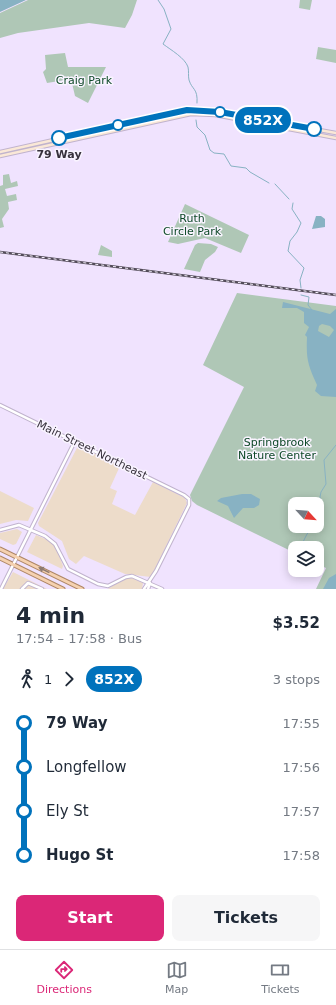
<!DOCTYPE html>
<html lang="en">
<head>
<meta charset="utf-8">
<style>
  :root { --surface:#fff; --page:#f6f6f7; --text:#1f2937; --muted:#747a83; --line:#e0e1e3; --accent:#db2777 }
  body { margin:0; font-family:"DejaVu Sans",sans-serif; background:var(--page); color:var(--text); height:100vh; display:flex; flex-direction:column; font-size:15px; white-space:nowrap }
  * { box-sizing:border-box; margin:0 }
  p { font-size:13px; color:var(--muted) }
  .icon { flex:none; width:22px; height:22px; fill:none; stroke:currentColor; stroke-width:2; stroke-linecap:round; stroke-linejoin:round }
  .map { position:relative; height:589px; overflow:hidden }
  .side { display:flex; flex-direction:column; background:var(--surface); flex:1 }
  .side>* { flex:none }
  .badge { padding:0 8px; border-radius:13px; font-size:14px; line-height:26px }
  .needle { width:26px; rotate:116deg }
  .controls { position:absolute; left:288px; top:497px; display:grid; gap:8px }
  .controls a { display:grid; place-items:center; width:36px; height:36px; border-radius:8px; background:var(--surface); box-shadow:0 2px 10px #0003; font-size:20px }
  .map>.badge { position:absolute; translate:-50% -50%; box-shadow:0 0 0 2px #fff }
  .legs { display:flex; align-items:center; gap:6px; height:44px; padding:0 16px; font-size:13px }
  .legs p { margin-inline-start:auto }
  .summary { display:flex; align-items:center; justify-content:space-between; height:68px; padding:0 16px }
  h1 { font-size:22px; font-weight:700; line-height:30px }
  .action { display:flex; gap:8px; margin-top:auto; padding:8px 16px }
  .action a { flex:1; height:46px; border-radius:8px; background:var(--accent); color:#fff; font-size:16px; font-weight:700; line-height:46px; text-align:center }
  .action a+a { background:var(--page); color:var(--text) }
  ul { padding:0 16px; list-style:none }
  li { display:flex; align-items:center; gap:14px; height:44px; font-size:15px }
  li i { display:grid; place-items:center; width:6px; height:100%; margin:0 5px; background:currentColor }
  li i::after { content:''; width:10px; height:10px; margin:-5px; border:3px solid; border-radius:50%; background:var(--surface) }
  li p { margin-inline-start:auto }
  li:first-child i { background:linear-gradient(#0000 50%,currentColor 0) }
  li:last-child i { background:linear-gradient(currentColor 50%,#0000 0) }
  .menu { display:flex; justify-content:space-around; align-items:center; height:56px; border-top:1px solid var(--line); background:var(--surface); font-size:11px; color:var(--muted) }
  .menu a { display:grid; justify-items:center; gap:2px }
  .menu .on { color:var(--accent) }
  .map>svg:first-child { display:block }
  .commercial { fill:#eddcca }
  .green { fill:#afc7b6; fill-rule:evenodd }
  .water { fill:#88b2c3; fill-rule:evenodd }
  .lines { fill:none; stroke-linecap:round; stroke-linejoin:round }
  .stream { stroke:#88b2c3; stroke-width:1 }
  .tertiary-casing { stroke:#c0b3cd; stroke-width:4.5 }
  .secondary-casing { stroke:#c0b3cd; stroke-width:4.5 }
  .primary-casing { stroke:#ae8665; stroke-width:5 }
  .tertiary { stroke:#fff; stroke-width:2.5 }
  .secondary { stroke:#fae8d7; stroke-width:2.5 }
  .primary { stroke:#f5d1b0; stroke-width:3 }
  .rail-casing { stroke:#524b58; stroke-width:2.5 }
  .rail { stroke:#f9f4ff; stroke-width:1; stroke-dasharray:3; stroke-linecap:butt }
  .oneway { fill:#8d7a71 }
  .line-1-casing { stroke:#fff; stroke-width:9 }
  .line-1 { stroke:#0072bc; stroke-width:6 }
  .stop-1-dot { fill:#fff; stroke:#0072bc; stroke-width:2 }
  .labels { text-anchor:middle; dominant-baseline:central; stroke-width:3; stroke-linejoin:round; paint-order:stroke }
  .park-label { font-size:11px; fill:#0d4827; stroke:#f9f4ff }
  .stop-label { font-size:11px; font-weight:bold; fill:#38323d; stroke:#f9f4ff }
  .street-label { font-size:11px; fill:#38323d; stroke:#f9f4ff }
</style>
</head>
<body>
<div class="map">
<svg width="336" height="589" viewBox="0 0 336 589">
  <rect width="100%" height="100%" fill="#f0e3fe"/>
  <path class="commercial" d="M78 446 120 466 110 488 117 491 112 504 135 515 153 482 185 498 187 503 151 577 125 574 84 556 76 564 69 559 62 541 39 526 38 523Z
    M0 491 34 508 28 521 16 520 0 524Z
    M17 529 22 532 16 544 13 545 0 539V533Z
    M36 535 48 540 56 547 63 566 62 569 27 552Z
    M13 572 47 589H3Z
    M130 577 143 583 142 589H108L121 580Z"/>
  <path class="green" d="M28 0H137L132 15 125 28 89 23 18 33 0 38V13Z
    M300 0H312L310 10 299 8Z
    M318 47 336 50V63L316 59Z
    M65 53 68 67H106L88 103 75 96 71 79 47 83 43 72 46 69 45 55Z
    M9 174 11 183 17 181 18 186 5 189 7 196 16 194 17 200 8 202 9 209 2 219 4 227 0 228V186L3 185V175Z
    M185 204 249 235 241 253 205 238 178 244 168 242Z
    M198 243 211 244 218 247 215 252 205 260 200 272 184 269 195 245Z
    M101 245 112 251V257L98 255Z
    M237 293 336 306V589H316L326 568 317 564V548H295V553L197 505 192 501 190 495 244 387 203 365ZM295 504H317V526H295Z"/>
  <path class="water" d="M0 0H26L0 12Z
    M316 216H321L325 219V227L312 229Z
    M283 302 330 314 336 309V397L321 396 315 391 317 385C308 365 306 360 307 337L305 335 309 327 304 323V312L297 308H282ZM322 324 330 326 334 330 329 337 318 331 319 326Z
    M242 494H251L260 499 259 505 254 508H243L234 518 228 506 217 501 221 498Z
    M336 574V589H323L329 578Z"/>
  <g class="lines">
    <path class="stream" d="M158 0 164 9 171 29 163 44C171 50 185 58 188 67 189 71 188 76 189 80 192 90 198 88 197 103
      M196 120 197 127 205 135 210 150 214 153 224 154 231 166 246 168 250 172 269 183
      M275 184 289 199
      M293 203 292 209 301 223 297 232 290 241 288 251 304 268 300 280 301 288
      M301 295 309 297 308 305 312 310
      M317 522 323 513 320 497 321 492 326 484 324 460 336 445
      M300 548 307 534 315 526"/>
    <defs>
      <path id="tertiary" d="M0 405 184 495 189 499V505L156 571 144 589
        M0 530 19 525 45 536 55 544 68 569 98 584 108 586 126 577 132 576 162 589
        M1 589 75 441
        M22 589 28 583 42 589
        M148 589 150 583"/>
      <path id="secondary" d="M0 152 187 110 220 112 336 133
        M0 156 191 114 215 115 336 138"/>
      <path id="primary" d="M0 549 82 589
        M0 558 63 589"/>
    </defs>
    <use href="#tertiary" class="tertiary-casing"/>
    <use href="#secondary" class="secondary-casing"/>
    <use href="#primary" class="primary-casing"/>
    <use href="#tertiary" class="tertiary"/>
    <use href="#secondary" class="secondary"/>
    <use href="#primary" class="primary"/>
    <defs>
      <path id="rail" d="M0 252 336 295"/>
    </defs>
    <use href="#rail" class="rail-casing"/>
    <use href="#rail" class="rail"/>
  </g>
  <defs><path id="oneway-solid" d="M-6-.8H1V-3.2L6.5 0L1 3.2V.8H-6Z"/></defs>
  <use class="oneway" href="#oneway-solid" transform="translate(44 570) rotate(-154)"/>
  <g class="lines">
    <defs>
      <path id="line-1" d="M59 138 187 110 220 112 314 129"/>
    </defs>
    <use href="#line-1" class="line-1-casing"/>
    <use href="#line-1" class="line-1"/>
  </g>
  <g class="stop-1-dot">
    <circle cx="220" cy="112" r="5"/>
    <circle cx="118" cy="125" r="5"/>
    <circle cx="314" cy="129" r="7"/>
    <circle cx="59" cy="138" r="7"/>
  </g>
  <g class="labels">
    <g class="park-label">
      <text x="84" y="80">Craig Park</text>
      <text x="192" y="218">Ruth<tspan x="192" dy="13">Circle Park</tspan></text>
      <text x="277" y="442">Springbrook<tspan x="277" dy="13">Nature Center</tspan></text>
    </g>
    <g class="stop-label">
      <text x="59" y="154">79 Way</text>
    </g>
    <g class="street-label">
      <text transform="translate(92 450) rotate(26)">Main Street Northeast</text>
    </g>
  </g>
</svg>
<div class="controls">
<a><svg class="needle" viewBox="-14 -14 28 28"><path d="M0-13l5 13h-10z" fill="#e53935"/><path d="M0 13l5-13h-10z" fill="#747a83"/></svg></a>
<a><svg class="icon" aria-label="layers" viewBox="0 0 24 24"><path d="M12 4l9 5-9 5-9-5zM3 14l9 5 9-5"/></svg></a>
</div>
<b class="badge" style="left:263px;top:120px;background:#0072bc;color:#fff">852X</b>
</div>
<section class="side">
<div class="summary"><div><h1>4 min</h1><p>17:54 – 17:58 · Bus</p></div><b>$3.52</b></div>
<div class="legs"><svg class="icon" aria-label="walk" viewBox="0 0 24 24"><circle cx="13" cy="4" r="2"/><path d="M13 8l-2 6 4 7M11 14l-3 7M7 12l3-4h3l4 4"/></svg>1<svg class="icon" aria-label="forward" viewBox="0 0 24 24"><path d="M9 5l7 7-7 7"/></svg><b class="badge" style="background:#0072bc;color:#fff">852X</b><p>3 stops</p></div>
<ul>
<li><i style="color:#0072bc"></i><b>79 Way</b><p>17:55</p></li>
<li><i style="color:#0072bc"></i><span>Longfellow</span><p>17:56</p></li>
<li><i style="color:#0072bc"></i><span>Ely St</span><p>17:57</p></li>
<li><i style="color:#0072bc"></i><b>Hugo St</b><p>17:58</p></li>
</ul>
<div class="action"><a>Start</a><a>Tickets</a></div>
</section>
<nav class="menu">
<a class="on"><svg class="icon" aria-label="directions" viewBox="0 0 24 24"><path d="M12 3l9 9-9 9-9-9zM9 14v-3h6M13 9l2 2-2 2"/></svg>Directions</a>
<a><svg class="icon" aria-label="map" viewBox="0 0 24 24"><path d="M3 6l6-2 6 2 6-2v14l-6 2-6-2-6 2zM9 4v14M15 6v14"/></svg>Map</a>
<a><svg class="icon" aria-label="tickets" viewBox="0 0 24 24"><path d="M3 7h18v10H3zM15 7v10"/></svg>Tickets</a>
</nav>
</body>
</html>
